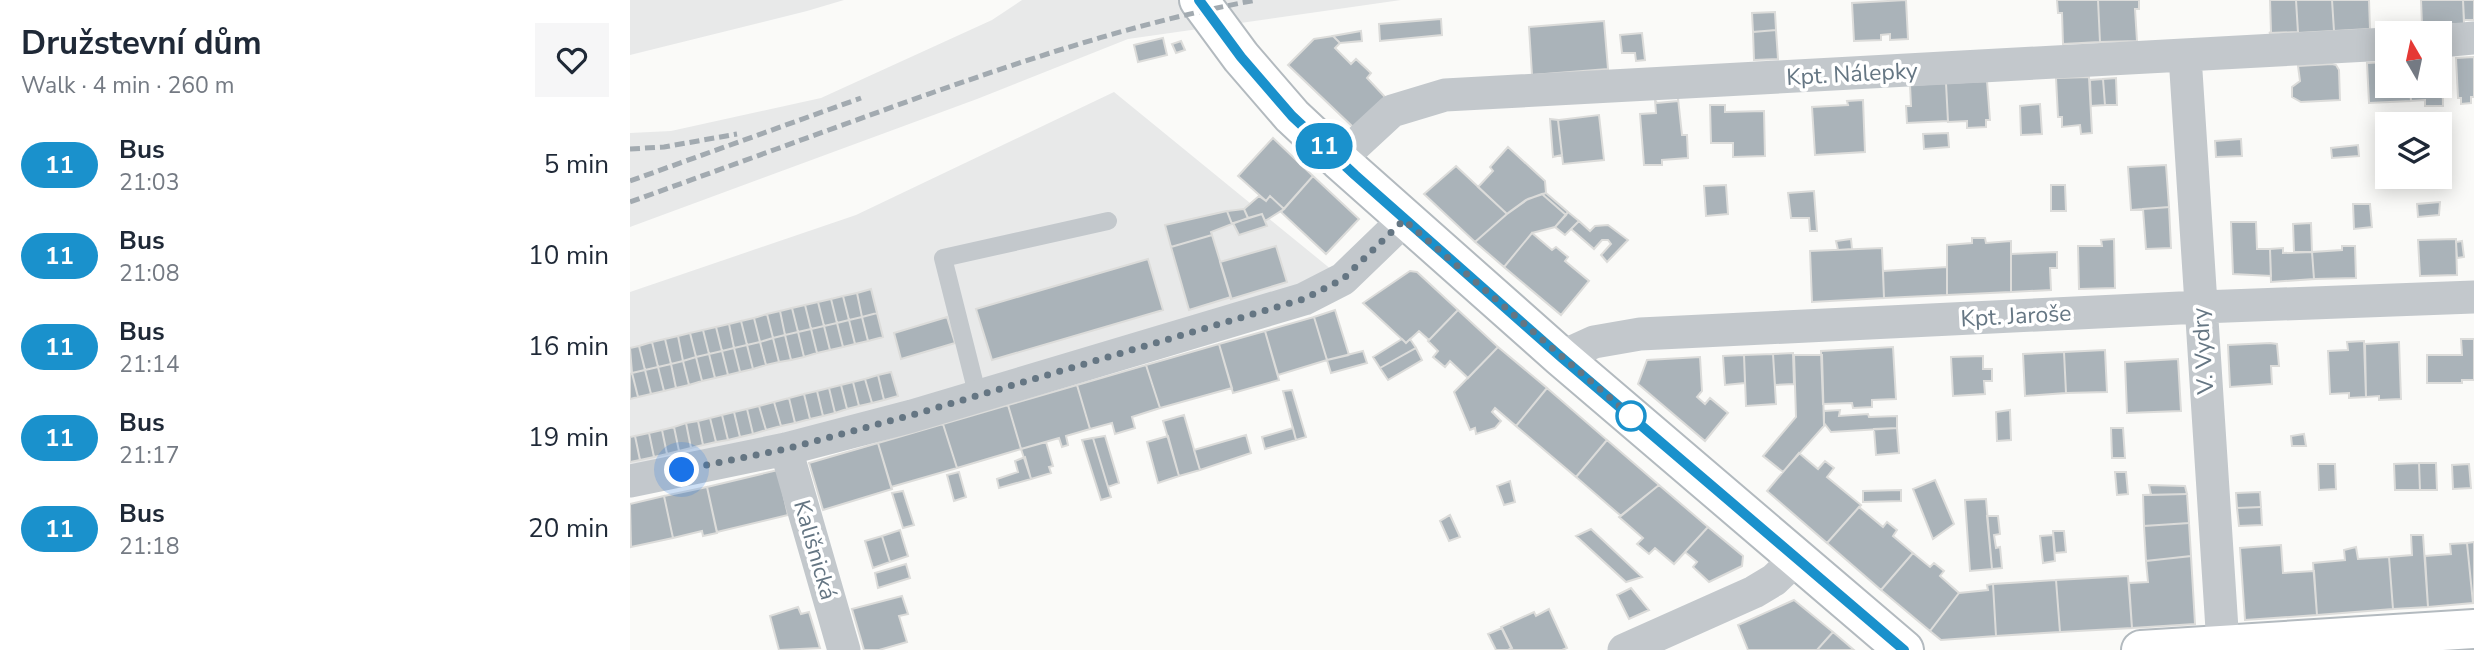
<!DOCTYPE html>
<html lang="en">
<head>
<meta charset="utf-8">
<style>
  :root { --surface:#fff; --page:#f6f6f7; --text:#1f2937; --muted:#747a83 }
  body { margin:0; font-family:"Nunito Sans",sans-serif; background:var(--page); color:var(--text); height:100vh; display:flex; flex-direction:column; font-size:26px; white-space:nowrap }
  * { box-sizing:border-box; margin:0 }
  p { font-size:23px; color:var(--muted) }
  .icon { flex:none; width:38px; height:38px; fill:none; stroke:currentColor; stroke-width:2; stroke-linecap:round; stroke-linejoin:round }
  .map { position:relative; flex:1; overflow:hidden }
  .sheet { display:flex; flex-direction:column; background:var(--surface); width:630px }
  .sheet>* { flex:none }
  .badge { padding:0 14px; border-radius:23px; font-size:24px; line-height:46px }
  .needle { width:46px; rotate:351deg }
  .tools { position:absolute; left:1745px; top:21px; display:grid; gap:14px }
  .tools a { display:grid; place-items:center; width:77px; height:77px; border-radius:0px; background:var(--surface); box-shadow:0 4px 18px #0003; font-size:35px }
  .you { position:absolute; width:35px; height:35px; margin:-18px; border:5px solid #fff; border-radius:50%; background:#1a73e8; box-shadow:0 0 0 10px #1a73e833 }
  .map>.badge { position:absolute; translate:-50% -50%; box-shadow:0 0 0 4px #fff }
  .round { display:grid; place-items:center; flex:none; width:74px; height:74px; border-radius:0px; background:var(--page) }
  .headline { display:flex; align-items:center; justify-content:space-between; height:119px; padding:0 21px }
  h1 { font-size:33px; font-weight:700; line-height:52px }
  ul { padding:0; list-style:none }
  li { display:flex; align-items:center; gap:21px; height:91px; padding:0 21px }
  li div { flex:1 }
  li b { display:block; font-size:26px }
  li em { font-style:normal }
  li .badge { min-width:77px; font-weight:700; text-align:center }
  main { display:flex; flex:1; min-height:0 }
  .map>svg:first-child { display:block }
  .built { fill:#e8e9e9 }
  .building { fill:#aab3b9; stroke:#dcdcda; stroke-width:2 }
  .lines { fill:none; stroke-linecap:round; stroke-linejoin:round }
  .secondary-casing { stroke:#b3babf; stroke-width:42 }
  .lane { stroke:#c3c8cc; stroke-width:18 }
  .street { stroke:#c3c8cc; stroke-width:33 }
  .secondary { stroke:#fff; stroke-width:38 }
  .rail { stroke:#a2aab0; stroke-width:5; stroke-dasharray:10 5; stroke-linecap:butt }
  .line-casing { stroke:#fff; stroke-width:16 }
  .line { stroke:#1a91cc; stroke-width:10 }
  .walk { stroke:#657683; stroke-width:7; stroke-dasharray:0 12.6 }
  .stop-dot { fill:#fff; stroke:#1a91cc; stroke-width:3.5 }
  .labels { text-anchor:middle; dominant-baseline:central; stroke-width:7; stroke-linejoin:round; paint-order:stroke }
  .street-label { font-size:23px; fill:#657683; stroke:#fff }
</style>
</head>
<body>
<main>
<section class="sheet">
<div class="headline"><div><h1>Družstevní dům</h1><p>Walk · 4 min · 260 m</p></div><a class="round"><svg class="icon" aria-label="heart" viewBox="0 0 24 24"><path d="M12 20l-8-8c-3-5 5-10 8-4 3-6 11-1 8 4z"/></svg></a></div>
<ul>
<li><span class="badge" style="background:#1a91cc;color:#fff">11</span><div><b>Bus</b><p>21:03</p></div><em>5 min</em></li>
<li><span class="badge" style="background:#1a91cc;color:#fff">11</span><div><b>Bus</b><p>21:08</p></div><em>10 min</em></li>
<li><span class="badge" style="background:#1a91cc;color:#fff">11</span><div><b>Bus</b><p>21:14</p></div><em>16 min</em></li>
<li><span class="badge" style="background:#1a91cc;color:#fff">11</span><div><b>Bus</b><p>21:17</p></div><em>19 min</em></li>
<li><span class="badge" style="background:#1a91cc;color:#fff">11</span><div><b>Bus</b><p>21:18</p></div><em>20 min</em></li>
</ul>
</section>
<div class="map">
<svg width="1844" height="650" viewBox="0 0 1844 650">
  <rect width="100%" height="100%" fill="#fafaf8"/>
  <path class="built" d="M0 0H214L177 11 0 55Z
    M392 0H771L498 39 347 99 0 227V133L41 131 191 98 362 20Z
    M484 92 713 279 0 481V292L226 215Z"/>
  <path class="building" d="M1276 0 1278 39 1260 40V34L1251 35V40L1224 41 1222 3Z
    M1427 0H1468L1470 42 1433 44 1432 13H1428Z
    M1468 0H1509V9H1505L1507 41 1470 42Z
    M1640 0H1666L1668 32 1639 33 1641 32Z
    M1666 0H1702L1704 31 1668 33Z
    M1702 0H1739L1740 29 1704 31Z
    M1791 0H1833L1834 24 1792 25Z
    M1833 0H1844V20H1834Z
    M1145 12 1146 30 1123 32 1122 13Z
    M811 19 812 35 750 41 749 24Z
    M974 21 978 69 902 75 899 27Z
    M1146 30 1148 59 1124 60 1123 32Z
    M731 31 732 41 710 43 703 36Z
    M1012 33 1015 60 1006 61 1005 53H992L990 35Z
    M703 36 710 43 705 48 721 64 726 59 741 73 737 78 755 97 724 128 658 65 684 39Z
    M533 38 537 55 508 62 504 45Z
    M551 41 555 50 546 53 542 44Z
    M1844 57V97H1841V103L1831 104V98H1828L1826 58Z
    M1810 59H1812L1813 106H1795V100L1781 101 1780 86H1810Z
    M1757 62V86H1780L1781 101 1739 103 1737 63Z
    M1702 64 1706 65 1709 70 1710 100 1671 102 1662 97V87L1670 81 1668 66Z
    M1459 77 1462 133 1451 134 1450 125 1432 127V117H1428L1426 78Z
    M1486 78 1487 105H1475L1473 79Z
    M1473 79 1475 105 1461 106 1460 80Z
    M1357 81 1360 120H1356V127L1337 128V121L1318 122 1316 83Z
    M1316 83 1318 121 1277 123 1276 106H1281L1280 85Z
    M1048 98 1052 135H1057L1058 158 1032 160V165H1014L1010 114 1026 113 1025 100 1027 103 1048 101Z
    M1233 100 1235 152 1185 155 1182 107 1218 105 1217 101Z
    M1410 104 1412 134 1391 135 1390 106Z
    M1080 105H1095V112L1134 111 1135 156 1103 157V143H1081Z
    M969 115 974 160 933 164 928 120Z
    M920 119 928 120 932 155 923 157Z
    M1318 133 1319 147 1294 149 1293 134Z
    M643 138 683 176 654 209 640 196 636 201 608 176Z
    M1611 139 1612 156 1586 157 1585 141Z
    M1728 145 1729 156 1702 158 1701 148Z
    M878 147 915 181 916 193 898 199 877 214 848 187 863 171 860 167Z
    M1536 165 1539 207 1501 210 1498 167Z
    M826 166 877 214 845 242 794 194Z
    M683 176 729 219 696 254 651 212Z
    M1096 185 1098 214 1076 216 1074 186Z
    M1421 185H1435L1436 211H1421Z
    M1184 191 1187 231H1180L1179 218H1161L1158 193Z
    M916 193 938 212 936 215 912 194Z
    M912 194 936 215 925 227 902 233 874 267 845 242 878 213 896 200Z
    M629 196 636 201 640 196 654 209 635 221 632 214 618 218 614 209Z
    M1810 202 1809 215 1788 217 1787 204Z
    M1723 204H1740L1742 227 1724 229Z
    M1539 207 1541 248 1516 249 1513 209Z
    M614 209 618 218 602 224 597 211Z
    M597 211 602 224 581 232 582 235 541 247 535 225Z
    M938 212 949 221 935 235 925 227Z
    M632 214 637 226 609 235 603 223Z
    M949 221 960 231 965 226 978 225 998 240 977 262 971 255 981 244 978 240H972L964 249 941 229Z
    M1601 222H1626L1627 249H1640L1641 276 1603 274Z
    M1681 223 1682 252H1664L1663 224Z
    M902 233 922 250 926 247 938 257 935 261 959 281 931 315 874 267Z
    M582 235 601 297 559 310 541 247Z
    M1342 238H1355L1356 243 1381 241V292L1317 295V245L1342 243Z
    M1221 239 1222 249 1208 250 1206 241Z
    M1484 239 1485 288 1449 289 1448 246H1472L1471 240Z
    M1826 239 1827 275 1790 276 1788 240Z
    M1832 241 1834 257 1827 258 1826 242Z
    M646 246 657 282 601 299 590 262Z
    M1712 246H1725L1726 278 1684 279 1682 252 1712 250Z
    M1252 248 1254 298 1182 302 1180 251Z
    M1653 248V253L1682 252 1684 279 1641 282 1640 249Z
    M1427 252V268H1420L1421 290 1381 292V254Z
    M518 259 533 310 362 360 346 309Z
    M1317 267V295L1254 298 1253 271Z
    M780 271 787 272 828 310 799 340 789 331 776 343 733 303Z
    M241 289 247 313 232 317 227 293Z
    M227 293 232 317 219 320 213 296Z
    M213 296 219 320 207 323 201 299Z
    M201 299 207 323 194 326 188 302Z
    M188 302 194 326 181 329 175 305Z
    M175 305 181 329 168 332 162 308Z
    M162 308 168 332 155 335 150 311Z
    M705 310 719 355 697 360 684 317Z
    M828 310 868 347 838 378 820 361 815 367 803 357 808 351 798 341Z
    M150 311 155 335 143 338 137 314Z
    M247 313 253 337 238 341 232 317Z
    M137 314 143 338 130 342 124 318Z
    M232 317 238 341 225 344 219 320Z
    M317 317 325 343 271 359 264 333Z
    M684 317 697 360 648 375 635 331Z
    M124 318 130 342 117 345 111 321Z
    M219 320 225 344 213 347 207 323Z
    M111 321 117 345 104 348 99 324Z
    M207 323 213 347 200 350 194 326Z
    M99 324 104 348 92 351 86 327Z
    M194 326 200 350 187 353 181 329Z
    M86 327 92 351 79 354 73 330Z
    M181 329 187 353 174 357 168 332Z
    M73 330 79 354 66 357 60 333Z
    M635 331 649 380 603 393 589 344Z
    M168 332 174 357 161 360 155 335Z
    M60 333 66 357 53 361 48 336Z
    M155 335 161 360 149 362 143 338Z
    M48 336 53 361 41 364 35 339Z
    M143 338 149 362 136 365 130 342Z
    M35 339 41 364 28 367 22 342Z
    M772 339 776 343 780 339 786 348 750 368 743 357Z
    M1831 339H1844V380H1832V383H1797V355H1832Z
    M1734 341 1736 397 1719 398V393L1700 394 1698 351 1718 350 1717 342Z
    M22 342 28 367 15 370 9 346Z
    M130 342 136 365 123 369 117 345Z
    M1769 342 1771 399 1749 400V396L1736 397 1735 344Z
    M1640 343 1647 344 1649 366H1641L1642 384 1600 387 1598 345Z
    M589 344 602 388 530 408 516 365Z
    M117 345 123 369 110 372 104 348Z
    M9 346 15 370 2 373 0 348Z
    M868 347 917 388 886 426 865 408 862 412 871 421 865 428 846 434 845 428 840 430 824 392Z
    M1263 347 1266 399 1242 400V407L1223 408 1222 403 1193 404 1191 351Z
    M104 348 110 372 98 375 92 351Z
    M786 348 792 360 758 380 750 368Z
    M1475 350 1477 392 1436 393 1434 352Z
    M92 351 98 375 85 378 79 354Z
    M733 351 737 363 701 373 697 360Z
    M1434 352 1436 393 1395 396 1393 354Z
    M1163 353 1164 384 1145 385 1143 354Z
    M79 354 85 378 72 381 66 357Z
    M1143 354 1146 404 1116 406 1114 355Z
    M1114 355 1115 383 1095 385 1093 356Z
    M1164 355H1192L1194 426 1153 472 1133 456 1166 417Z
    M1353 356V369H1362V381H1354L1355 394 1323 396 1321 357Z
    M66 357 72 381 59 385 53 361Z
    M1070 357 1072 391 1067 397 1075 404 1080 398 1098 413 1075 441 1008 384 1017 360Z
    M1548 359 1551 411 1497 413 1495 362Z
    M53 361 59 385 46 388 41 364Z
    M41 364 46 388 34 391 28 367Z
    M516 365 530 408 502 417 505 428 485 434 482 423 460 429 447 385Z
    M28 367 34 391 21 394 15 370Z
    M15 370 21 394 8 397 2 373Z
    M261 372 268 396 254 400 248 375Z
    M2 373 8 397 0 399V374Z
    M248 375 254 400 242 403 235 379Z
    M235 379 242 403 229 406 223 382Z
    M223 382 229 406 217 409 211 385Z
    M211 385 217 409 205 413 199 388Z
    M447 385 460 429 436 436 438 445 432 447 429 438 391 449 378 405Z
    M199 388 205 413 193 416 187 391Z
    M917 388 977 440 946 477 886 426Z
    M662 390 676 437 666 440 653 391Z
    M187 391 193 416 180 419 174 394Z
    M174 394 180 419 165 423 159 398Z
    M159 398 165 423 151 426 144 402Z
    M144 402 151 426 136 430 129 406Z
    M378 405 391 449 327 468 313 424Z
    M129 406 136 430 123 434 117 409Z
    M117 409 123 434 110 437 104 412Z
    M1210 410 1209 416 1238 414 1239 417 1267 416V428L1201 432 1194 423V411Z
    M1380 410 1381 440 1367 441 1366 412Z
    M104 412 110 437 98 440 92 415Z
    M92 415 98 440 86 442 80 418Z
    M554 415 570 470 549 476 533 421Z
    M80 418 86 442 73 445 68 421Z
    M68 421 73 445 61 448 56 423Z
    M56 423 61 448 49 451 44 427Z
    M313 424 327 468 261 487 248 443Z
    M44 427 49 451 37 454 32 430Z
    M663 428 666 440 635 449 632 437Z
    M1267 428 1269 453 1246 455 1244 429Z
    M1481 428H1493L1495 458H1482Z
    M32 430 37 454 24 457 19 433Z
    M19 433 24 457 10 460 5 436Z
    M1674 434 1676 446H1662L1661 436Z
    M616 435 621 453 570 470 564 450Z
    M5 436 10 460 0 462V437Z
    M475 436 489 483 478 487 463 438Z
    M538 436 549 476 528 483 517 442Z
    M463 438 481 497 471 500 452 440Z
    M977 440 1029 485 991 516 946 477Z
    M416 442 423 466 419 467 421 473 401 479 391 449Z
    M248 443 262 489 193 510 179 463Z
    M1169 453 1188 469 1195 461 1204 468 1197 477 1231 505 1197 543 1137 491Z
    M395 457 401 479 369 488 367 479 388 472 385 461Z
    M1789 463 1790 490H1765L1764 464Z
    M1789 463H1806L1807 490H1790Z
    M1688 464H1705L1706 489 1689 490Z
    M1839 464 1841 488 1823 489 1822 465Z
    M148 470 158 515 87 532 77 487Z
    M329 472 336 497 324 501 317 475Z
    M1485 472H1496L1498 494 1487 495Z
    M1305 480 1324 524 1303 539 1283 489Z
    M880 481 885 502 874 505 867 486Z
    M1029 485 1078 527 1044 564 1025 548 1019 554 1007 544 1013 538 989 517Z
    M1519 485 1555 486 1557 494 1521 495Z
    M77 487 87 533 73 536 72 531 43 538 34 496Z
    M1271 490V501L1233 502V491Z
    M273 491 284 525 273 528 262 493Z
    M1630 492 1631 507 1607 508 1606 493Z
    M1557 494 1559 523 1514 526 1513 495Z
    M34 496 43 538 1 547 0 504Z
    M1356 499 1362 569 1340 571 1335 500Z
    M1229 507 1253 527 1257 522 1267 530 1263 536 1283 553 1251 590 1197 543Z
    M1631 507 1632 525 1609 526 1607 508Z
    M820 515 830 537 819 541 810 521Z
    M1357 516H1368L1370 534 1364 535 1366 548 1370 547 1372 568 1362 569Z
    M1559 523 1561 556 1516 561 1514 526Z
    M1078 527 1113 556 1112 566 1079 582 1063 567 1067 562 1055 552Z
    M961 529 1012 577 996 582 946 536Z
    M270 530 278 556 260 562 252 536Z
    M1423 531H1434L1436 552 1425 553Z
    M1423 535 1425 561 1413 563 1410 536Z
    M1781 535H1793L1798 607 1763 609 1759 557 1782 555Z
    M252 536 260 562 243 568 235 541Z
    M1844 542V603H1843L1837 543Z
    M1837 543 1843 603 1798 607 1795 556 1821 554 1820 544Z
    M1651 545 1653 573 1684 571 1687 615 1615 620 1610 548Z
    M1726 547 1728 559 1759 557 1763 609 1687 615 1683 563 1715 560 1714 550Z
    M1283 553 1300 567 1304 563 1314 571 1310 576 1329 593 1300 631 1251 590Z
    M1561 556 1565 624 1502 628 1499 583 1518 582 1516 561Z
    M276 564 280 578 248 588 245 573Z
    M1498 576 1502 628 1430 632 1426 580Z
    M1426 580 1430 632 1366 636 1363 584Z
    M1363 584 1366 636 1311 640 1300 631 1329 593 1358 590 1357 585Z
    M1001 588 1019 610 999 619 987 595Z
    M272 596 278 614 269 616 277 642 249 650H234L222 609Z
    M1164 600 1203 632 1187 650H1118L1108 625Z
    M168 607 171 614 179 612 190 648 149 650 140 616Z
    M919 609 937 648 932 650H882L871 627 904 612 906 616Z
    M872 628 882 648 878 650H866L858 634Z
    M1203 632 1224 650H1187Z"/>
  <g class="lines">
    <defs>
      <path id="secondary" d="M569 0 611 57 662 116 709 160 931 357 1274 650
        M1511 650 1844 629"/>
    </defs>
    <use href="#secondary" class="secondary-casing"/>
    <path class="lane" d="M348 397 313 258 478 221"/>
    <path class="street" d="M1810 41 1844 38
      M1555 56 1593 645
      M709 160 762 111 815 95 1757 44
      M931 357 964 342 1010 334 1571 307 1844 297
      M156 449 214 650
      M0 481 156 449 282 416 674 299 713 279 774 220
      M994 650 1124 592 1144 580 1167 558"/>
    <use href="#secondary" class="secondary"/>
    <path class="rail" d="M0 149 34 147 107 134
      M0 181 231 98
      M0 202C97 167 193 132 290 97 401 58 511 21 627 0"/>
  </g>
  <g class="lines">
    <defs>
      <path id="line" d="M569 0 611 57 662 116 725 175 931 357 1274 650"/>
    </defs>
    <use href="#line" class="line-casing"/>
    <use href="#line" class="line"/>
    <path class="walk" d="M52 470 156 449 282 415 674 299 713 279 774 220 1001 416"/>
  </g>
  <circle class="stop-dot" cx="1001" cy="416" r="14"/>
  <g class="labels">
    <g class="street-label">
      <text transform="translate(1222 74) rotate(-3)">Kpt. Nálepky</text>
      <text transform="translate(1386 316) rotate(-3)">Kpt. Jaroše</text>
      <text transform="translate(1573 351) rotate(-94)">V. Vydry</text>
      <text transform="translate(185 550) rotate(74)">Kališnická</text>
    </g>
  </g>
</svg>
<div class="tools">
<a><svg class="needle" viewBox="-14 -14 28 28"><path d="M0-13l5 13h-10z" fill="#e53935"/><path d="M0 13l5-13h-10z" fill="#747a83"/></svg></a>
<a><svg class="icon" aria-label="layers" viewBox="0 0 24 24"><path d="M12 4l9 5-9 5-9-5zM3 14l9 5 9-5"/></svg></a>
</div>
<div class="you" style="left:52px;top:470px"></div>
<b class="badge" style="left:694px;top:146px;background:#1a91cc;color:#fff">11</b>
</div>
</main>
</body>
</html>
